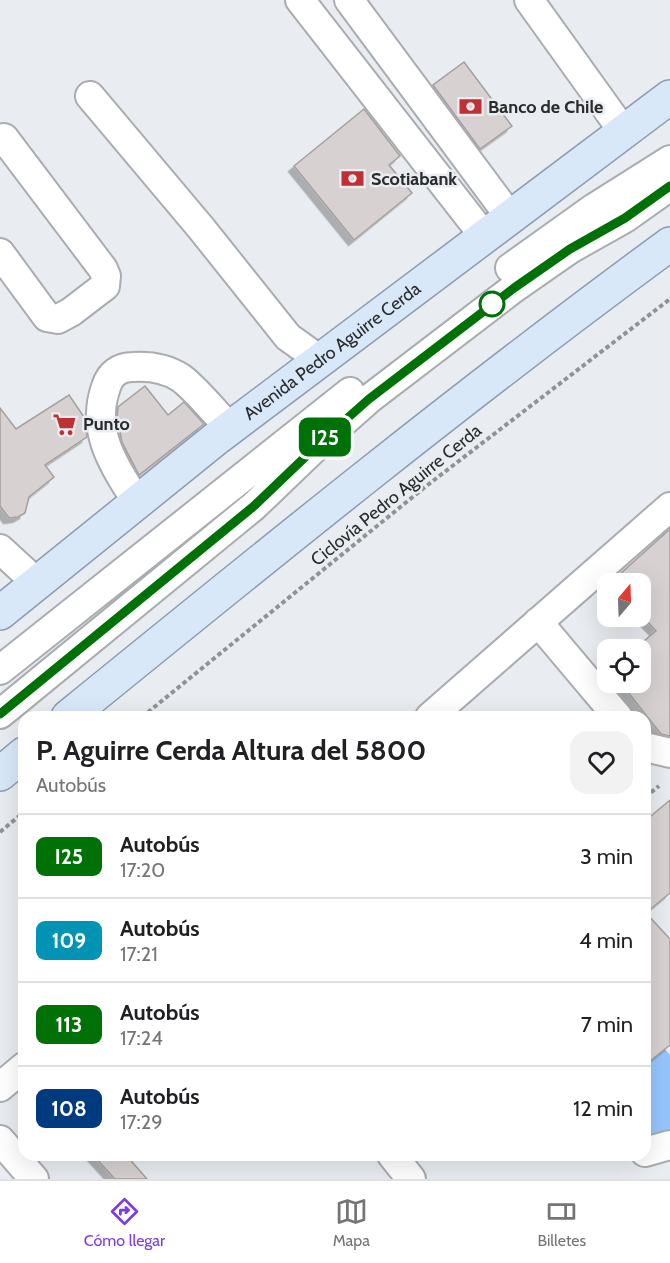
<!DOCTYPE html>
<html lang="es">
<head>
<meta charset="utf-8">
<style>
  :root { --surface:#fff; --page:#f2f2f2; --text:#202124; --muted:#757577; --line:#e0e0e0; --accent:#7c3aed }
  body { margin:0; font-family:Cabin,sans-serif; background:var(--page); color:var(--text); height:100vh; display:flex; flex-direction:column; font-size:22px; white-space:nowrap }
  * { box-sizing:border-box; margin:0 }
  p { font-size:20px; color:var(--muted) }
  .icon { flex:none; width:33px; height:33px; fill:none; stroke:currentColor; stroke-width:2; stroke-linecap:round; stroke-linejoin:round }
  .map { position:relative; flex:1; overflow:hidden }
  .side { position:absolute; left:18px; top:711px; width:633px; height:450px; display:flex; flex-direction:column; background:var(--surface); border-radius:18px; box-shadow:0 6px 24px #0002 }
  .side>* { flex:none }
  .badge { padding:0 12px; border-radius:9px; font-size:21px; line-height:39px }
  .needle { width:39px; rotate:19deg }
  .fabs { position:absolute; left:597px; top:573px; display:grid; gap:12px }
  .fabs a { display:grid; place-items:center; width:54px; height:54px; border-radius:12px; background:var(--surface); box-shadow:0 6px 24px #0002; font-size:30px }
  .map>.badge { position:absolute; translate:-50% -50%; box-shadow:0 0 0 3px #fff }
  .round { display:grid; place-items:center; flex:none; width:63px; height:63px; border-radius:18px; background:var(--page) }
  .summary { display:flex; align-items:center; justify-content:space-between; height:102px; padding:0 18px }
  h1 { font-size:28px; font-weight:700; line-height:45px }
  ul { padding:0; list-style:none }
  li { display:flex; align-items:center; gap:18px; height:84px; padding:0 18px; border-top:2px solid var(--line) }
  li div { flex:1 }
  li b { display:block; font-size:22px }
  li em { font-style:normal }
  li .badge { min-width:66px; font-weight:700; text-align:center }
  .dock { display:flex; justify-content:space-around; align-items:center; height:84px; border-top:2px solid var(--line); background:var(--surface); font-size:16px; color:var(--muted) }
  .dock a { display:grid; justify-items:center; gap:3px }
  .dock .current { color:var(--accent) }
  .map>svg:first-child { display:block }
  .green { fill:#96c5fd }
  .building { fill:#d7d2d1; stroke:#a5a09f; stroke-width:1.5; filter:url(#shadow) }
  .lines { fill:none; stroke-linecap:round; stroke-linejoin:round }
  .minor-casing { stroke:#a9acb0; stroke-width:32 }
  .major-casing { stroke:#8c9baf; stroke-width:36 }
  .path { stroke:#909294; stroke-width:4; stroke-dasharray:4.5 3; stroke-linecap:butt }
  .minor { stroke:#fff; stroke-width:28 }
  .major { stroke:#d9e8f9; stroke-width:33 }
  .line-casing { stroke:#fff; stroke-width:14 }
  .line { stroke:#007106; stroke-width:9 }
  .stop-dot { fill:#fff; stroke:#007106; stroke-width:3 }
  .labels { text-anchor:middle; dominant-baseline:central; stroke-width:5; stroke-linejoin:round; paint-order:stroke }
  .poi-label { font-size:18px; font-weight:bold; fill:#2a2b2c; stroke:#e9ecf0; text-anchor:start }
  .street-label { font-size:18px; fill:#2a2b2c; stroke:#e9ecf0 }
</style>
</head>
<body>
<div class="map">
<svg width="670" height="1179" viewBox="0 0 670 1179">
  <defs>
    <filter id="shadow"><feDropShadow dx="-5.5" dy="5.5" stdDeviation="0" flood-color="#0004"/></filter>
  </defs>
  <rect width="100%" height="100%" fill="#e9ecf0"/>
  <path class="green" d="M665 1049 670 1055V1130L645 1136V1065Z"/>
  <path class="building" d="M464 62 512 126 480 149 433 85Z
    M364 109 400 156 389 165 412 193 354 240 294 166Z
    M145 386 168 415 184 402 204 424 139 475 122 442 117 418 118 407Z
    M69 395 84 417 87 437 45 465 54 477 29 497 25 513 18 517 9 518 0 506V408L16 429Z
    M670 529V736L661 734 620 682H640V650H633L656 631 640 614V584H609Z
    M670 800V893L646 913 670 939V1045L645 1065V821Z
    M93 1155H126L147 1179H115Z"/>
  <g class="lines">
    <defs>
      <path id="minor" d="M300 0 484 236
        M349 0 510 217
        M529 0 623 131
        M90 96 201 228 288 337 320 360
        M0 253 47 317 58 319 71 312 105 286 106 276 103 269 4 138
        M510 268 594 208 670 160
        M137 502C114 465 90 432 106 387 110 374 119 367 133 367 149 366 167 369 181 378 196 389 216 414 230 428
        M0 549 37 583
        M538 622 618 717
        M0 670 350 392
        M0 714 254 506 325 438 369 399 514 288 570 249 625 218 670 186
        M430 717 670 507
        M645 747 670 753
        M0 1087 24 1067
        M0 1140 34 1179
        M645 1152 670 1145
        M392 1155 411 1179"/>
      <g id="major">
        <path id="s1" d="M0 613 218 437 670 97"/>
        <path d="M68 717C266 556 464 395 670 244"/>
        <path d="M0 774 24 754"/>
      </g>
    </defs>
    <use href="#minor" class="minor-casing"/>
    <use href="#major" class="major-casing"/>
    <path class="path" d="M142 717 425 487 670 299
      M645 797 659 786
      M0 832 24 812"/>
    <use href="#minor" class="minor"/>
    <use href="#major" class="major"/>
  </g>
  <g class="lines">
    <defs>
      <path id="line" d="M0 714 254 506 325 438 369 399 514 288 570 249 625 218 670 186"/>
    </defs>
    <use href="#line" class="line-casing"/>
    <use href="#line" class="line"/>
  </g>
  <defs>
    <symbol id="bank-bare" viewBox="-9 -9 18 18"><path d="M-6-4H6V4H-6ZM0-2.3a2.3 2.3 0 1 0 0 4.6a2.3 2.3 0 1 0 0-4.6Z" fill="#bf3035" stroke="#e9ecf0" stroke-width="2.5" paint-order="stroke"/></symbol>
    <symbol id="supermarket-bare" viewBox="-9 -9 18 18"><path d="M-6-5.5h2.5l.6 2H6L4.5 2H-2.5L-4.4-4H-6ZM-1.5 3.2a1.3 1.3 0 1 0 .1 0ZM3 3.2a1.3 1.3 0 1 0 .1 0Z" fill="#bf3035" stroke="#e9ecf0" stroke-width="2.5" paint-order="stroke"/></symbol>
  </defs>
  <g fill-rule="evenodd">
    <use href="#bank-bare" x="454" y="90" width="33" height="33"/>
    <use href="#bank-bare" x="336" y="162" width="33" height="33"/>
    <use href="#supermarket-bare" x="48" y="408" width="33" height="33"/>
  </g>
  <circle class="stop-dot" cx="492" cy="304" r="12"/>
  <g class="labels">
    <g class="poi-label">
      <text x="488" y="107">Banco de Chile</text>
      <text x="371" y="179">Scotiabank</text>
      <text x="83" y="424">Punto</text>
    </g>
    <g class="street-label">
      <text stroke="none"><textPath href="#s1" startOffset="423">Avenida Pedro Aguirre Cerda</textPath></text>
      <text transform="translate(396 495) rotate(-39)">Ciclovía Pedro Aguirre Cerda</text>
    </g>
  </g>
</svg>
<div class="fabs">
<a><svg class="needle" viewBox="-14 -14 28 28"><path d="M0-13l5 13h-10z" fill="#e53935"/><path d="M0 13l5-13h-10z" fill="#757577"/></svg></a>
<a><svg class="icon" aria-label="locate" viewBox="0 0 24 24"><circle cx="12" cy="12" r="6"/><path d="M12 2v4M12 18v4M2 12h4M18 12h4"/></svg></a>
</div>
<b class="badge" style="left:325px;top:437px;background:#007106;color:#fff">I25</b>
<section class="side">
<div class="summary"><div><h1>P. Aguirre Cerda Altura del 5800</h1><p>Autobús</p></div><a class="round"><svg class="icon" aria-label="heart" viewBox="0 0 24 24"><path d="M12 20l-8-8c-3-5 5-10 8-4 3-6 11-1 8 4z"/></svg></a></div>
<ul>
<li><span class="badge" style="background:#007106;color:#fff">I25</span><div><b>Autobús</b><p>17:20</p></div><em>3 min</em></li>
<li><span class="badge" style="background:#0093b3;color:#fff">109</span><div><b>Autobús</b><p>17:21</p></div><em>4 min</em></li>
<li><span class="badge" style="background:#007106;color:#fff">113</span><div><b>Autobús</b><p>17:24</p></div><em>7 min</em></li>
<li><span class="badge" style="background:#003b80;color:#fff">108</span><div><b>Autobús</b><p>17:29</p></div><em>12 min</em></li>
</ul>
</section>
</div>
<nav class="dock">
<a class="current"><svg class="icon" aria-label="directions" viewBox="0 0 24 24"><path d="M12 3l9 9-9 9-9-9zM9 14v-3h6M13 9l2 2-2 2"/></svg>Cómo llegar</a>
<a><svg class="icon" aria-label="map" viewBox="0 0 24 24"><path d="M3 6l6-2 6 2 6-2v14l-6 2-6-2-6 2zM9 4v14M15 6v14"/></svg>Mapa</a>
<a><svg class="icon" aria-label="tickets" viewBox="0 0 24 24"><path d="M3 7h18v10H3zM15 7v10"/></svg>Billetes</a>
</nav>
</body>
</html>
